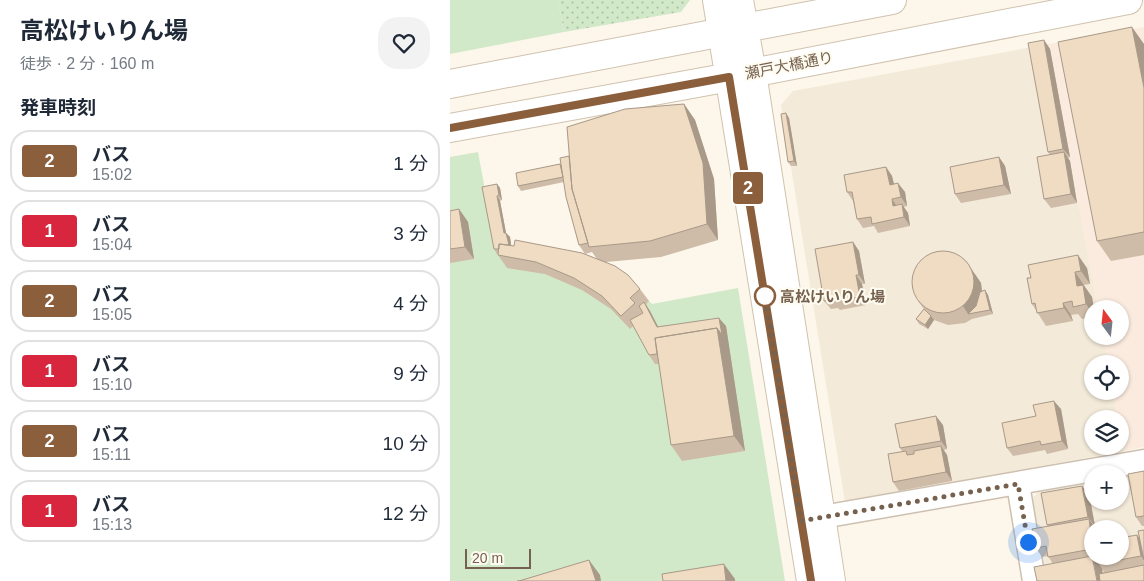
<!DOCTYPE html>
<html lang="ja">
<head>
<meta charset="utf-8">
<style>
  :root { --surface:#fff; --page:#f2f2f3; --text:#1f2937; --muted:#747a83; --line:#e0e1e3 }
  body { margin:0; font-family:Helvetica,"Noto Sans JP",sans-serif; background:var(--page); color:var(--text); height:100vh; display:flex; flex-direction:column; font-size:19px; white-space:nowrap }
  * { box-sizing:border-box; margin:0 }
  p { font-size:16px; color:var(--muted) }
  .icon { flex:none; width:28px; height:28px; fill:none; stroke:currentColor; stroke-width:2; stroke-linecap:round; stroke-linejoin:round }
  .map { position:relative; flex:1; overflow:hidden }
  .side { display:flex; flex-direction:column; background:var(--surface); width:450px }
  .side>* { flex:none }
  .badge { padding:0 10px; border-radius:4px; font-size:18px; line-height:32px }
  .needle { width:32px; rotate:345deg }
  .buttons { position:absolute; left:634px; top:300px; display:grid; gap:10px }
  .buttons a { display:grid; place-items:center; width:45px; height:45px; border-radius:50%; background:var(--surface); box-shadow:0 1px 4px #0004; font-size:25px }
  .scale { position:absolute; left:15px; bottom:12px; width:66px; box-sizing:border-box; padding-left:5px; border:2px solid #76614e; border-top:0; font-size:14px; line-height:18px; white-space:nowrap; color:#76614e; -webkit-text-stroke:4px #fefbf1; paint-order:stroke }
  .you { position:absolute; width:25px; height:25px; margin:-12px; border:4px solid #fff; border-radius:50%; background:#1a73e8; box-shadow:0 0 0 8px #1a73e833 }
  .map>.badge { position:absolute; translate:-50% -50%; box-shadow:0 0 0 2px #fff }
  h2 { padding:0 20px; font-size:19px; line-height:45px }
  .round { display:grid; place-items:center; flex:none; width:52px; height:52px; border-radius:20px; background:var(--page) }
  .overview { display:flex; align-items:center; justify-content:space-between; height:85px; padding:0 20px }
  h1 { font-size:24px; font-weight:700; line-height:38px }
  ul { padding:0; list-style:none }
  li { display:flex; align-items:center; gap:15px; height:62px; margin:0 10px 8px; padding:0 10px; border:2px solid var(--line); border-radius:20px }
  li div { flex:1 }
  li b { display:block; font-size:19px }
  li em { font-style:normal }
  li .badge { min-width:55px; font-weight:700; text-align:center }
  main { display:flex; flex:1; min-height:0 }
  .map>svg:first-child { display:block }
  .residential { fill:#f3ead9; fill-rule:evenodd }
  .commercial { fill:#fbebdf }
  .grass { fill:url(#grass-dots) }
  .pitch { fill:#d2e9c9 }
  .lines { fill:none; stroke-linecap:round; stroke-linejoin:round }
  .street-casing { stroke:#cec0b0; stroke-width:25 }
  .secondary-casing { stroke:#d0c2ae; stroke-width:30 }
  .street { stroke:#fff; stroke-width:22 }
  .secondary { stroke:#fff; stroke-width:28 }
  .wall { fill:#cebca8; fill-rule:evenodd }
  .shaded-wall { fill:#a89988 }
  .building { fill:#f0dbc3; stroke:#a89988 }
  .line-casing { stroke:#fff; stroke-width:11 }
  .line { stroke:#8b5e3c; stroke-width:8 }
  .walk { stroke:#76614e; stroke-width:5; stroke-dasharray:0 9 }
  .stop-dot { fill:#fff; stroke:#8b5e3c; stroke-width:2.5 }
  .labels { text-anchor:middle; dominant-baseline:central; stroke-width:4; stroke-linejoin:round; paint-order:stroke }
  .street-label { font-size:15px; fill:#76614e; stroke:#fefbf1 }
  .stop-label { font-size:15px; font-weight:bold; fill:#76614e; stroke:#fefbf1; text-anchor:start }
</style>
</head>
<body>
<main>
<section class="side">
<div class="overview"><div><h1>高松けいりん場</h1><p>徒歩 · 2 分 · 160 m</p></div><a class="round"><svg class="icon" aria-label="heart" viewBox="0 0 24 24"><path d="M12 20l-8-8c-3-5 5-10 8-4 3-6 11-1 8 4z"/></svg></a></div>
<h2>発車時刻</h2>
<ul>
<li><span class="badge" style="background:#8b5e3c;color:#fff">2</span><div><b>バス</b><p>15:02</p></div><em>1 分</em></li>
<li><span class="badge" style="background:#d7263d;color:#fff">1</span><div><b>バス</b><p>15:04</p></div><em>3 分</em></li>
<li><span class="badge" style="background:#8b5e3c;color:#fff">2</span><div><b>バス</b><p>15:05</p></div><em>4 分</em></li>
<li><span class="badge" style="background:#d7263d;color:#fff">1</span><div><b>バス</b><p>15:10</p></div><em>9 分</em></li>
<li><span class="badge" style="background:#8b5e3c;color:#fff">2</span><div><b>バス</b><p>15:11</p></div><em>10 分</em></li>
<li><span class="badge" style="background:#d7263d;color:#fff">1</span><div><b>バス</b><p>15:13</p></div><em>12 分</em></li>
</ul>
</section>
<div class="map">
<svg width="694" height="581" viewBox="0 0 694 581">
  <defs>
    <pattern id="grass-dots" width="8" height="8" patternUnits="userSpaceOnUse" patternTransform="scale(1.25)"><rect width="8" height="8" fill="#d2e9c9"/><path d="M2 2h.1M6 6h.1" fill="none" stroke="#afc0a5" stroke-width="1.8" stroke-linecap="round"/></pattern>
  </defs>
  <rect width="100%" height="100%" fill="#fcf7ea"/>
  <path class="residential" d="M599 44 648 309H642V336H653L658 364H642V391H663L668 419H642V446H670V427L674 451 395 502 331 105 343 91Z
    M694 473V581H593L579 502 588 492 642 482V501H670V477ZM642 529H670V556H642Z"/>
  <path class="commercial" d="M694 27V447L674 451 670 419H668L663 391H670V364H658L653 336H670V309H648L599 44Z"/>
  <path class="grass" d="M108 0H240L231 12 114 32Z"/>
  <path class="pitch" d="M0 0H108L114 32 0 54Z
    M28 152 47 254 62 251 186 288 202 304 288 288 335 581H0V157Z"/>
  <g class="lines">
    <defs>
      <path id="street" d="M568 484 584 581
        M355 520 694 461"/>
      <path id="secondary" d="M267 0 361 581
        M289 0 302 73 381 581
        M0 84 442 0
        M0 128 302 73 678 0"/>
    </defs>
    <use href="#street" class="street-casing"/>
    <use href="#secondary" class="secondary-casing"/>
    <use href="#street" class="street"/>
    <use href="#secondary" class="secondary"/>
  </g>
  <path class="wall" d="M594 40 600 49 620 157 618 158 620 161 627 203 601 208 594 199 600 155 598 152Z
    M694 44V255L661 261 647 241Z
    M234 104 245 120 264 179 268 240 211 257 156 262 190 289 199 301 196 304 200 311 208 327 276 326 295 451 232 461 221 445 209 364H205L199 355 183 326 180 329 161 309 132 290 95 274 57 268 48 255V254H47L44 249 47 184 50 188 52 200 50 201 56 233 60 237 61 246 147 259 142 252 135 254 129 245 114 182 71 191 68 186 110 164 119 156Z
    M339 118 347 166H341L338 162Z
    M549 157 555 166 561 194 511 203 505 194Z
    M436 167 442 176 444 184 455 192 457 206 453 207 458 213 460 226 428 233 424 226 413 228 407 219 403 201 397 192Z
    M9 209 18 222 24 259 0 263V211Z
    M403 242 409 251 415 284H412L416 305 390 310 388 308 381 309 374 301Z
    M637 268 640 284 633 285 642 297 644 309H642V317L632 319 628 314 621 315 623 321 596 326 582 304 577 278Z
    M525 274 531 283 532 291 535 290 538 295 543 314 522 319 515 323 498 325 484 320 478 329 469 324 466 319 474 309 468 301Z
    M611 409 618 449 597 454 595 450 563 456 557 448 586 416Z
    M493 425 497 449 494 450 497 455 502 481 449 491 443 482 452 451 450 448Z
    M694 471V526H692L686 517Z
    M639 494 645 526H644L645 528 642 529V556H670L687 535 690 538 694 530V581L603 564 598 556 592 557 586 548 598 526 597 525ZM645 558H647L648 564 654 572 652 573V568Z"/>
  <path class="shaded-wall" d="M682 27 694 44V88Z
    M594 40 600 49 620 157 613 149Z
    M234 104 245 120 264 179 268 240 257 224Z
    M336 113 339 118 347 166 344 161Z
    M614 152 620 161 627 203 621 194Z
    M549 157 555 166 561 194 554 185Z
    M436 167 442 176 446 193 440 185Z
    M448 183 455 192 457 206 451 197Z
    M47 184 50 188 52 200 49 195Z
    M47 196 50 201 57 238 54 233Z
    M442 199 448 208 443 206Z
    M452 204 458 213 460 226 454 217Z
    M9 209 18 222 24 259 15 247Z
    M56 233 60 237 62 251 59 247Z
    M403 242 409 251 415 284 409 275Z
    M628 255 637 268 640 284 631 271Z
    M516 261 531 283 533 301 518 314 513 306Z
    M625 272 642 297 644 309H642V312L636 304 627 286Z
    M406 275 412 284 416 305 410 297Z
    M535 290 538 295 543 314 540 310Z
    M194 302 200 311 213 336 207 327Z
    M613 303 621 315 623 321 614 308Z
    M481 316 484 320 478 329 475 325Z
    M269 318 276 326 295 451 284 436 267 328Z
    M604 401 611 409 618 449 612 441Z
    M486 416 493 425 497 449 491 441Z
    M491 446 497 455 502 481 496 472Z
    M632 486 639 494 645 526 638 517Z
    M639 519 645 528V529H642V540Z
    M687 535 694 544V560L691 556Z
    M643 556 652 568 654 581H647Z
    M139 560 150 575 151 581H146Z
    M274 564 285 579V581H276Z"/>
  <path class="building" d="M682 27 694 88V232L647 241 608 42Z
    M594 40 613 149 598 152 578 43Z
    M234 104 253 163 257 224 200 241 139 247 122 189 117 127 175 109Z
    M336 113 344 161 338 162 331 114Z
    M614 152 621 194 594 199 587 157Z
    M119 156 122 189 138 243 129 245 116 197 110 158Z
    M549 157 554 185 505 194 500 167Z
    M110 164 113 177 68 186 66 173Z
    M436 167 440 185 448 183 451 197 442 199 443 206 452 204 454 217 422 224 421 217 407 219 402 192H397L394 175Z
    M47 184 49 195 47 196 54 233H56L59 245 49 244V249H44L32 187Z
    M9 209 15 247 0 249V211Z
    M65 240 132 253 165 266 178 275 190 289 180 298 185 303 171 316 152 296 124 278 86 262 48 255 49 244 64 246Z
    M403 242 409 275H406L410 297 384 301 383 299 374 301 365 249Z
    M462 282a31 31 0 1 1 62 0a31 31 0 1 1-62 0Z
    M628 255 631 271 625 272 627 286 633 285 636 304 623 307 622 301 613 303 614 308 587 313 585 303 582 304 577 278H581L578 265Z
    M535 290 540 310 518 314 526 306 530 292Z
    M194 302 207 327 269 318 272 335 267 328 205 338 207 354 199 355 180 320 193 313 189 306Z
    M474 309 481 316 475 325 466 319Z
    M267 328 284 436 221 445 205 338Z
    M604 401 612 441 591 445 590 441 557 448 552 423 586 416 583 405Z
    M486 416 491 441 450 448 445 424Z
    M491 446 496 472 443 482 438 454 456 451 457 455 464 454V451Z
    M694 471V516L686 517 678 474Z
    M632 486 638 517 597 525 591 493Z
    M639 519 642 540V549L598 557 596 546 586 548 582 529Z
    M694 530V560L688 531Z
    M687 535 691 556 648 564 647 556H670V538Z
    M642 556 647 581H587L584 567Z
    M139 560 146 581H67H69Z
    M274 564 276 581H213L212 574Z
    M694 565V581H650L649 574Z"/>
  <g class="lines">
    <defs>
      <path id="line" d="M0 128 279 77 361 581"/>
    </defs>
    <use href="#line" class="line-casing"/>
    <use href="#line" class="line"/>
    <path class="walk" d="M315 296 314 289 351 521 568 484 578 542"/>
  </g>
  <circle class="stop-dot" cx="315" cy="296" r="10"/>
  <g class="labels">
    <g class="street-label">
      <text transform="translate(339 65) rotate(-11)">瀬戸大橋通り</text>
    </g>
    <g class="stop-label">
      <text x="330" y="296">高松けいりん場</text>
    </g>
  </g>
</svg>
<div class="buttons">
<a><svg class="needle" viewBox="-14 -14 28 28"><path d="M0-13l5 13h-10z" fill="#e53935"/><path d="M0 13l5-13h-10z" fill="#747a83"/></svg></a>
<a><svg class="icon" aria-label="locate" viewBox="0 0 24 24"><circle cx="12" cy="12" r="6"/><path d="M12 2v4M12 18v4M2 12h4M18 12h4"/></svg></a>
<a><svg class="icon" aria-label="layers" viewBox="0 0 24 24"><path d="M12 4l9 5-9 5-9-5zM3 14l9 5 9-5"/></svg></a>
<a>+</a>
<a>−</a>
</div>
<div class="scale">20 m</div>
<div class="you" style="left:578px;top:542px"></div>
<b class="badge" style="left:298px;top:188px;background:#8b5e3c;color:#fff">2</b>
</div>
</main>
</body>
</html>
